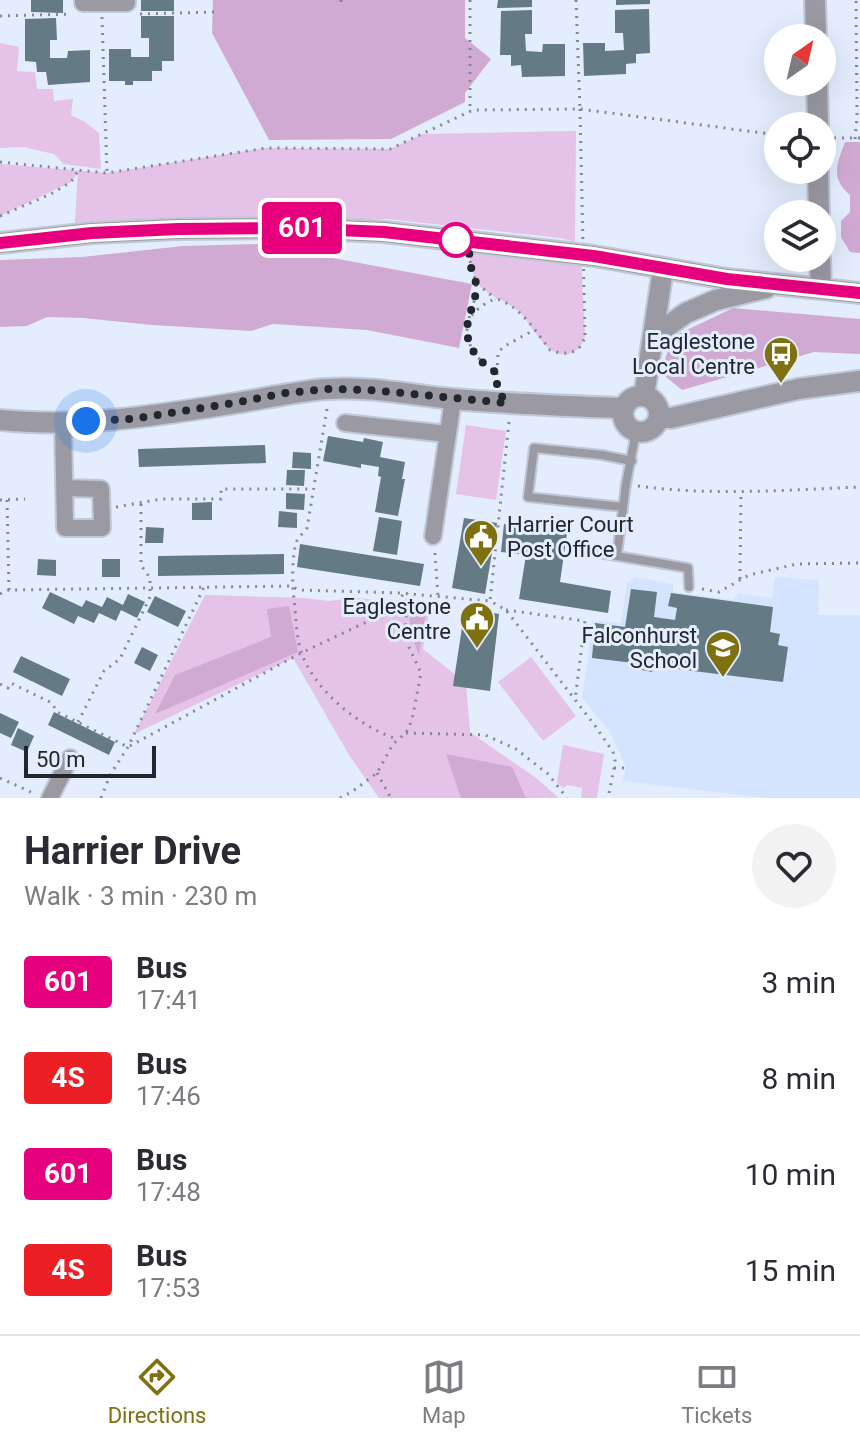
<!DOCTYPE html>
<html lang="en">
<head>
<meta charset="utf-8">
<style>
  :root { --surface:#fff; --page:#f2f2f3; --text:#2b2b33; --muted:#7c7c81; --line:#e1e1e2; --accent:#7f7010 }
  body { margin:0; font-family:Roboto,sans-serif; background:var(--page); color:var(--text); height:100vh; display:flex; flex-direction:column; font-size:30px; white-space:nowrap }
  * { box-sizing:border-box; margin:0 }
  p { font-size:26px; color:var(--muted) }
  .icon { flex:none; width:44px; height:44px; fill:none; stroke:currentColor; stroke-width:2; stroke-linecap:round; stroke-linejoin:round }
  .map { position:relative; height:798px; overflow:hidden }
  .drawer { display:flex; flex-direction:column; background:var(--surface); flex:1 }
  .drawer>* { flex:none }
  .badge { padding:0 16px; border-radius:6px; font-size:28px; line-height:52px }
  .needle { width:52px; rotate:34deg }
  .tools { position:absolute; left:764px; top:24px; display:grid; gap:16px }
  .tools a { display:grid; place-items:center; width:72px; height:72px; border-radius:50%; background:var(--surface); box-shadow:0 8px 32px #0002; font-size:40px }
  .scale { position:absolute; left:24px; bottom:20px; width:132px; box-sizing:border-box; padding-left:8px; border:4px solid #22272e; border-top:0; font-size:22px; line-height:28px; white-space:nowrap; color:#22272e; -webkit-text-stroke:6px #e3edfd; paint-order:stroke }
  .you { position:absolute; width:40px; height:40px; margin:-20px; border:6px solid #fff; border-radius:50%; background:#1a73e8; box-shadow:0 0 0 12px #1a73e833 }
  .map>.badge { position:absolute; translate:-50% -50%; box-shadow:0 0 0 4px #fff }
  .round { display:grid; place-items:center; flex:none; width:84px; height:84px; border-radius:42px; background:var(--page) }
  .head { display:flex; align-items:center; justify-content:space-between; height:136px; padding:0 24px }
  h1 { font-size:38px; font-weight:700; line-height:60px }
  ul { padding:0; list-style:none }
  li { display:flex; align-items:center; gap:24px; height:96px; padding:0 24px }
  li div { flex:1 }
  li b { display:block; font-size:30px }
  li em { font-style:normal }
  li .badge { min-width:88px; font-weight:700; text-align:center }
  .menu { display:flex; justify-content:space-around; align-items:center; height:112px; border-top:2px solid var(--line); background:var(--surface); font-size:22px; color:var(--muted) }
  .menu a { display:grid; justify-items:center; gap:4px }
  .menu .current { color:var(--accent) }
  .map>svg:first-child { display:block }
  .built { fill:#d4e4fe }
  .green { fill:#e5c2e8 }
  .forest { fill:#d1aad4 }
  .building { fill:#647a84 }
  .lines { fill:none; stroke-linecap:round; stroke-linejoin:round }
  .service-casing { stroke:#c0c9d8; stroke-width:12 }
  .minor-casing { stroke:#c0c9d8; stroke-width:20 }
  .tertiary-casing { stroke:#c0c9d8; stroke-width:24 }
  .path { stroke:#828995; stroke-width:3; stroke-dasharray:2 6; stroke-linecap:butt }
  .service { stroke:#9b9aa3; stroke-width:8 }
  .minor { stroke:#9b9aa3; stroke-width:16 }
  .tertiary { stroke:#9b9aa3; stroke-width:20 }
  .path-bridge { stroke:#828995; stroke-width:3; stroke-dasharray:2 6; stroke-linecap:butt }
  .line-casing { stroke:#fff; stroke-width:18 }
  .line { stroke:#e6007e; stroke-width:12 }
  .walk { stroke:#22272e; stroke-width:8; stroke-dasharray:0 14.4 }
  .stop-dot { fill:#fff; stroke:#e6007e; stroke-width:4 }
  .labels { text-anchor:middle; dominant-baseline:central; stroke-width:6; stroke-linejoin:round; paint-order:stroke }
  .poi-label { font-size:22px; fill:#22272e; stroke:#e3edfd; text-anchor:end }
</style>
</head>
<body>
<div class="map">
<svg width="860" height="798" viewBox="0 0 860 798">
  <rect width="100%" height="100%" fill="#e3edfd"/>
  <path class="built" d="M635 577 673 584V592L733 600 738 593 772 598 775 577 819 580 818 615H860V798H766L623 781 626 767 610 732 582 698 588 660 592 621 621 623 627 583Z"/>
  <path class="green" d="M0 43 19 47 17 71 35 72 37 89H53L54 101 73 99 71 115 85 122 99 133 101 169 64 164 54 154 23 147 0 148Z
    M576 131 575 242 560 238 387 219 240 228 74 235 78 173 71 182 0 216V164L107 173 266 148 390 149 423 134Z
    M469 241 581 257 585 336C583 344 578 351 569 354 546 359 534 326 519 312 509 302 493 298 482 288 470 276 470 257 469 241Z
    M466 425 506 431 496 500 456 494Z
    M205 595 306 598 328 601 356 598 430 605 423 649 466 683 470 732 536 778 559 798H379L349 755 293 658 134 734Z
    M531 657 576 716 543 741 498 682Z
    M563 745 604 754 597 798H581L582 788 568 785 563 788 557 782Z"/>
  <path class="forest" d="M213 0H465V38L491 59 465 93V102L391 139 269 140 212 33Z
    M845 142H860V253L850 252 841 237V221L850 212V195C830 178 837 164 845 142Z
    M258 244 472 284 459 348 367 330 273 324 251 331 152 325 83 318 47 317 27 326 0 327V260L82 257 183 246Z
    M733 308 860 319V354L814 352 682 390 661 373 672 337Z
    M410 605 427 607 419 655 410 631Z
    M289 606 298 652 155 714 175 675 271 637 267 609Z
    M446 754 512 767 526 798H461Z"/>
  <path class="building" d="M31 0H63V13L31 12Z
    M141 0H174V11H141Z
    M498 0H532V7L497 8Z
    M616 0H650V4L616 5Z
    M649 9 650 53 636 54V63L626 64V74L584 76 583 43H605V51L624 50 623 33H615V10Z
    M532 10V34H525L526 51 542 52 543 44H565V76L522 77 521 65 511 66V55H500L501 11Z
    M141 16H174V61H162V71H152V81H133V85H125V81H109V49H131V57H149V38H141Z
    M56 18 57 40H50V58H67L68 51 90 50V82L48 85 46 72H37L36 62 25 61V19Z
    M328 436 363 442 364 438 383 442 380 457 405 462 402 479H405L398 516 375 512 381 477 378 476 379 467 361 464V468L323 461Z
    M265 445 266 463 139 467 138 449Z
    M293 452 311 453V469L292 468Z
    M287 470H305L304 486 286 485Z
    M286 493 305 494 304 510 286 509Z
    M212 502V520H192V503Z
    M279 511 297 513V528L278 527Z
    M379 517 402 521 397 555 373 551Z
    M464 518 497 523 485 594 452 588Z
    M504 524 567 533 560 582 611 591 608 613 519 599 526 555 501 552Z
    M146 527 164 528 163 543H145Z
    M300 544 424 564 420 586 297 567Z
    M284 554V574L158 576V556Z
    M38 559 56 560V576L37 575Z
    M102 559H120V577H102Z
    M631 589 657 592 654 617 675 620 677 608 668 606 671 593 773 607 770 632 780 634 778 645 788 647 783 682 653 666 652 672 642 670V664L592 658 595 623 625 627Z
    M50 592 82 607 86 600 102 607 107 597 123 605 128 594 145 602 137 618 121 610 116 621 99 613 94 623 78 616 74 624 42 608Z
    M155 596 186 611 178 627 147 612Z
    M465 608 499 614 490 691 453 686Z
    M142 647 158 655 150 671 134 663Z
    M21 656 70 679 62 696 13 672Z
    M54 712 115 742 109 755 48 725Z
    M0 713 19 722 11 738 0 733Z
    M18 728 34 736 27 752 11 745Z"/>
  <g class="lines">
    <defs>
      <path id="service" d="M623 507 528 497 534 448 602 455 632 461
        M581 550 688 568 689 587
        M617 555 626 484 636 432"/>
      <path id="minor" d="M83 0V3H127V0
        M63 422 65 528H102L101 489 64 488
        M345 423 448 434
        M433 536 453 399
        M50 798 70 758"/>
      <path id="tertiary" d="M815 0 816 38
        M817 82 818 126
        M818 170 819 214
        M0 243 92 233 178 229 293 228 384 232 594 256 727 279 860 293
        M820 258 821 289
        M654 336 686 313 716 300 766 288
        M623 414a18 18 0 1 1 36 0a18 18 0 1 1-36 0Z
        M644 396 663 269
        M659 417 671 418 798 389 860 381
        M0 420C77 428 154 416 230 404 262 399 293 392 326 389 368 386 411 395 453 399 509 404 566 406 623 408"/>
    </defs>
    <use href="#service" class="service-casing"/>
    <use href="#minor" class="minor-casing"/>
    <use href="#tertiary" class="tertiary-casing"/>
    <path class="path" d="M341 0V8
      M470 0V108
      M576 0 580 109
      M140 14 214 12
      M0 16 72 14
      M102 17 107 173
      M834 138H860
      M855 139 857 117 856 0
      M0 162 107 173 266 148 390 149 473 110 580 109 778 135
      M0 216 51 194 71 182 78 171
      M470 261 476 283 496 299
      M469 318 475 298 476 283
      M497 373 498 353 503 347 534 330
      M497 383V373C471 358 451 324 485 304 491 301 495 297 502 301 523 310 537 333 550 350 566 356 581 354 585 336
      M327 409 307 528C304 533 298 537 296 543 292 557 292 584 294 599 296 615 296 639 302 654 316 692 360 727 397 739
      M509 422 490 601 506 610 596 727 613 752 615 760 614 768 608 798
      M638 486C711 496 787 490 860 487
      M0 500 25 499
      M7 500 9 590
      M116 507 161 499H221V489H313
      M435 553 438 597
      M740 579 741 491
      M702 589 719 592 749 575 797 564 860 563
      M0 594 9 590 292 586 298 590 399 593 490 601
      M506 610 585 621 575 700
      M0 684 8 688 11 683 52 703 57 712 128 747 301 653 392 610 404 593
      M78 722 104 671 120 659 150 597V578L141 565V503
      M406 733 485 735 516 749 548 774 567 798
      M614 768H626
      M377 773 391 798
      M0 778 33 793
      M101 798 110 775 128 747 204 587
      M340 798 353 791 377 773 393 744 406 733 412 720 421 673 408 645 405 630 408 593"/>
    <use href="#service" class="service"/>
    <use href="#minor" class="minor"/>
    <use href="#tertiary" class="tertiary"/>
    <path class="path-bridge" d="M580 109 585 336"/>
  </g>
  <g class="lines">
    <defs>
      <path id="line" d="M0 243 92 233 178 229 293 228 384 232 594 256 727 279 860 293"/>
    </defs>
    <use href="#line" class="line-casing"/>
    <use href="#line" class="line"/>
    <path class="walk" d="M86 421 132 419 234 403 285 393 329 389 370 390 507 403 497 390V373C479 363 463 344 468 322 470 310 477 298 476 285 476 279 472 273 471 267 469 258 469 250 469 241L456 240"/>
  </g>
  <defs>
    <symbol id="bus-pin" viewBox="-11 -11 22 30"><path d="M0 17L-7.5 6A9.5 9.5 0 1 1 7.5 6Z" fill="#7f7010" stroke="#e3edfd"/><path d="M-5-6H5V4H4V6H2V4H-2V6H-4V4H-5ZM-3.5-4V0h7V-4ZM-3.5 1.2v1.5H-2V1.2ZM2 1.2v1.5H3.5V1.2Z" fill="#fff"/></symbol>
    <symbol id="civic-pin" viewBox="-11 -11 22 30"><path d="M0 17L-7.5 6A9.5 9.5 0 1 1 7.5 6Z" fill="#7f7010" stroke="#e3edfd"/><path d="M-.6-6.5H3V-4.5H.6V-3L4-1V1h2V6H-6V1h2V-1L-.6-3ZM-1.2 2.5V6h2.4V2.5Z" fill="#fff"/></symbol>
    <symbol id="school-pin" viewBox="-11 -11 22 30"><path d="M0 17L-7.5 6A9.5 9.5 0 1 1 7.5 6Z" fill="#7f7010" stroke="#e3edfd"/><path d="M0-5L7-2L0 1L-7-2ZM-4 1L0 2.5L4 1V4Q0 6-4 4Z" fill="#fff"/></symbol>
  </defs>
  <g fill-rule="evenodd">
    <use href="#bus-pin" x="761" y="334" width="40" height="54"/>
    <use href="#civic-pin" x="461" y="517" width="40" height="54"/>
    <use href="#civic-pin" x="457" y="599" width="40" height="54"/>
    <use href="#school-pin" x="703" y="628" width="40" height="54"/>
  </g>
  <circle class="stop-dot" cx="456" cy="240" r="16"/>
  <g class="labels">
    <g class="poi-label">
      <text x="755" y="341">Eaglestone<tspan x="755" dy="25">Local Centre</tspan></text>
      <text x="507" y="524" text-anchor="start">Harrier Court<tspan x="507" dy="25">Post Office</tspan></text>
      <text x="451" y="606">Eaglestone<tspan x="451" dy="25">Centre</tspan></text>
      <text x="697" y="635">Falconhurst<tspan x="697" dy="25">School</tspan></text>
    </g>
  </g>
</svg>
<div class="tools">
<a><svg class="needle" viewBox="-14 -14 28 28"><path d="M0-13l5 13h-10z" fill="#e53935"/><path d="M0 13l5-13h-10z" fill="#7c7c81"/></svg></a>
<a><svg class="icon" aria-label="locate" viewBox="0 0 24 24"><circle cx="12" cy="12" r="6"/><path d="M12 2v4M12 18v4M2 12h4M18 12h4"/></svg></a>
<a><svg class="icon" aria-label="layers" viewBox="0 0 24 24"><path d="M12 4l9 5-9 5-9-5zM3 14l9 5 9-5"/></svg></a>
</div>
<div class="scale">50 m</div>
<div class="you" style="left:86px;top:421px"></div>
<b class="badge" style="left:302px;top:228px;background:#e6007e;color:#fff">601</b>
</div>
<section class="drawer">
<div class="head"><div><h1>Harrier Drive</h1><p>Walk · 3 min · 230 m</p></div><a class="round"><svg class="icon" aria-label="heart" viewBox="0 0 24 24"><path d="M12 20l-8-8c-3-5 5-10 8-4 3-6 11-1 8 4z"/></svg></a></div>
<ul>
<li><span class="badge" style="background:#e6007e;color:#fff">601</span><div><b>Bus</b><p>17:41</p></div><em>3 min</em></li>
<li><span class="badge" style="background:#ec1f25;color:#fff">4S</span><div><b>Bus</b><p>17:46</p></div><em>8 min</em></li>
<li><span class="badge" style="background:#e6007e;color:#fff">601</span><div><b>Bus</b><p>17:48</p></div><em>10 min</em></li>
<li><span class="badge" style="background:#ec1f25;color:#fff">4S</span><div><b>Bus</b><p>17:53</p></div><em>15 min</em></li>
</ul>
</section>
<nav class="menu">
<a class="current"><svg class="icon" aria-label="directions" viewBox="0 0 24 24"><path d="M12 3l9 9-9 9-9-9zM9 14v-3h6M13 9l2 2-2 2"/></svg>Directions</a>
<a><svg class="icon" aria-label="map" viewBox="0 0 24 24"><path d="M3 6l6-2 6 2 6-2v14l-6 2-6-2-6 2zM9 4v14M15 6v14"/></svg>Map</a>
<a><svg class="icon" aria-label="tickets" viewBox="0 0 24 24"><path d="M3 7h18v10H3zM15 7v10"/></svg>Tickets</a>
</nav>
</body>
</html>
